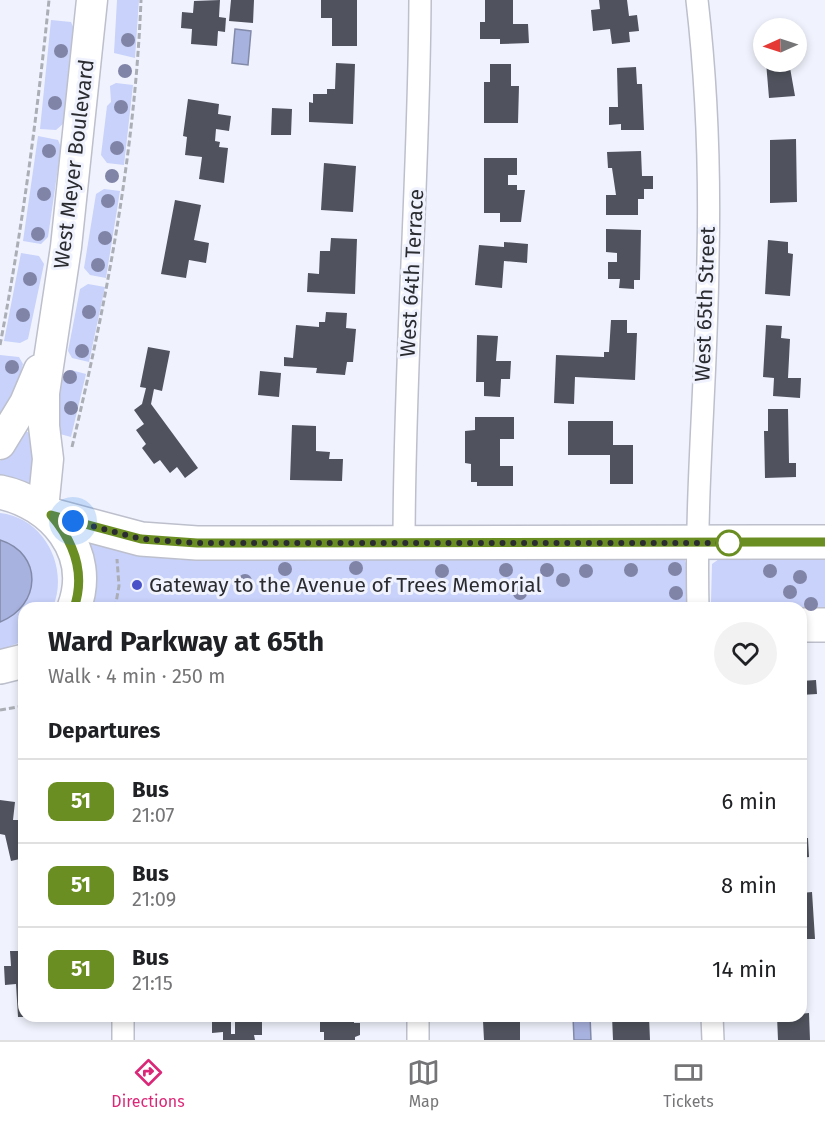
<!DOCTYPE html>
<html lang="en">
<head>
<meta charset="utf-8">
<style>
  :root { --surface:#fff; --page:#f2f2f2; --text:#202124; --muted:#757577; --line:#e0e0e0; --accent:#db2777 }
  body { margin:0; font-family:"Fira Sans",sans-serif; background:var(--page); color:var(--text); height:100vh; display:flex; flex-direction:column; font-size:22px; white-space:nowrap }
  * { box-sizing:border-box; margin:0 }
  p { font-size:20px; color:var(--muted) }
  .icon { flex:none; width:33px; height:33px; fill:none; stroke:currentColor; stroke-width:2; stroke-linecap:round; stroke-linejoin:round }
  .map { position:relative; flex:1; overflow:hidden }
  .panel { position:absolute; left:18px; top:602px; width:789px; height:420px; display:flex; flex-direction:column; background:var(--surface); border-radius:18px; box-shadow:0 3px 9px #0003 }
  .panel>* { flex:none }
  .badge { padding:0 12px; border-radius:9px; font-size:21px; line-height:39px }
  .needle { width:39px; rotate:267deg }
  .controls { position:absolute; left:753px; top:18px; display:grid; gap:12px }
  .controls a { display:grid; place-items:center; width:54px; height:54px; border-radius:50%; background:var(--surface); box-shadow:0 3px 9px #0003; font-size:30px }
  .you { position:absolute; width:30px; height:30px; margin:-15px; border:4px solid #fff; border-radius:50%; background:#1a73e8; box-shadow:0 0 0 9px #1a73e833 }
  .map>.badge { position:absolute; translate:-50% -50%; box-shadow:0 0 0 3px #fff }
  h2 { padding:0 30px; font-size:22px; line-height:54px }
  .round { display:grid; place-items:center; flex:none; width:63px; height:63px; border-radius:32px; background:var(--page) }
  .head { display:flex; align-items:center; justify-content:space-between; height:102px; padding:0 30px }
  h1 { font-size:28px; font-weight:700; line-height:45px }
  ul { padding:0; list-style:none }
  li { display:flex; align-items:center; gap:18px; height:84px; padding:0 30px; border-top:2px solid var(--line) }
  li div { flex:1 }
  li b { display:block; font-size:22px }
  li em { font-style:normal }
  li .badge { min-width:66px; font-weight:700; text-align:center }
  .tab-bar { display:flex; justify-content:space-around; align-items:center; height:84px; border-top:2px solid var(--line); background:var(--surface); font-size:16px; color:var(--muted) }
  .tab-bar a { display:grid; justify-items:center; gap:3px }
  .tab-bar .on { color:var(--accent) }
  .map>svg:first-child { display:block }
  .green { fill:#c8d2fa }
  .water { fill:#a8b2de; stroke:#828aaa; stroke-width:1.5 }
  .building { fill:#50535d }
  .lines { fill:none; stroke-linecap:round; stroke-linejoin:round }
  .street-casing { stroke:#bdc0cc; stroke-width:24 }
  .secondary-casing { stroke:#bdc0cc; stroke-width:33 }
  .primary-casing { stroke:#bdc0cc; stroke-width:36 }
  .path { stroke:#acaeb6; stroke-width:3; stroke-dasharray:6 3; stroke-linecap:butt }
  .street { stroke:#fff; stroke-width:21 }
  .secondary { stroke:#fff; stroke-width:30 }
  .primary { stroke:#fff; stroke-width:33 }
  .tree { fill:#8084a6 }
  .line-casing { stroke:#fff; stroke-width:14 }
  .line { stroke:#6b8e23; stroke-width:9 }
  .walk { stroke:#2b2c31; stroke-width:6; stroke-dasharray:0 10.8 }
  .stop-dot { fill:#fff; stroke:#6b8e23; stroke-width:3 }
  .poi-dot { fill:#4952c8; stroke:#f0f3fd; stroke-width:2 }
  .labels { text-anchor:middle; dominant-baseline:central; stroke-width:6; stroke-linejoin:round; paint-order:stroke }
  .street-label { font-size:21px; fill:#2b2c31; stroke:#f0f3fd }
  .poi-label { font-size:21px; fill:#2b2c31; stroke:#f0f3fd; text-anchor:start }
</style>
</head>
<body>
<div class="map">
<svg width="825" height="1040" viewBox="0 0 825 1040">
  <rect width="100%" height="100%" fill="#f0f3fd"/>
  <path class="green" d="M117 0H139L135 58 114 53Z
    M51 20 71 22 74 29 64 123 56 130 40 129Z
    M116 83 133 85 124 165 107 163 101 155 107 106 111 102 110 86Z
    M38 136 58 140 61 147 48 237 41 244 23 241Z
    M104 189 120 191 106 278 90 275 84 268 96 194Z
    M21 253 39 256 44 264 28 339 20 343 4 341Z
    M88 284 105 287 89 362 72 358 68 351 80 289Z
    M0 355 19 357 23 364 12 405 0 428Z
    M71 370 86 374 71 437 60 434 57 411 63 374Z
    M25 431 35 435 32 486 0 481V461Z
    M0 513C45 518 69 568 53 607L24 608V641L0 650Z
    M94 540 131 552 182 560 678 558 685 560 687 566 688 601 681 607 85 608 87 544Z
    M825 556V612H801V608L715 607 711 602 712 564 722 557Z"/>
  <path class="water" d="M235 29 251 31 248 65 232 63Z
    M0 540C44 554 41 606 0 622Z
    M573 1016H590L591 1040H574Z"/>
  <path class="building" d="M220 0 219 17 226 18 225 32 218 31 217 46 191 44 192 29 181 28 182 12 193 13 194 1Z
    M231 0H254L253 23 229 21Z
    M321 0H357V46H332V18H321Z
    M485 0H513V24H528L529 43 500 44V39H480V22H485Z
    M599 0H627L629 16 637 15 639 31 629 32 630 42 612 44 610 29 593 31 591 10 600 9Z
    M766 62H789L795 96 769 98Z
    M336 63 355 64 353 124 309 122V102L313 103V94H327V89H335Z
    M490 64H511V86H519L518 123H484V82H490Z
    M636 67 637 84H642L644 130H621V124L609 125V107H618L617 68Z
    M188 99 219 104 218 114 231 116 229 131 216 129 215 141 220 142 219 147 228 148 224 183 199 179 202 157 185 155 187 137 183 136Z
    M272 108 292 109 291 135H271Z
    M796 139 797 202 770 203V140Z
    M641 151 642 176H653V189H644V199H638V215H606V195H616L612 168H608L607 152Z
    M484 158H517V175H508V185H517V190H525L521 222H500V213H484Z
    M324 163 356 166 353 212 321 210Z
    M175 200 201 205 194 240 209 243 206 263 189 260 186 278 161 274Z
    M606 229 641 230 640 280H634V289L619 288 620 279H608V262H617V253L606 252Z
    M331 238 357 239 355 294 307 292 308 273 319 274 320 251H330Z
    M768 240 788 242V253L793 254 790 296 765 294Z
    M504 242 528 244 527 263 504 261 502 288 475 285 479 245 504 247Z
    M326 312 347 313 346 328 356 329 353 362H347L345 375 316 373 317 368 284 366V357L293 358 296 325 319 327V322H325Z
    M611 320H627V333H637L635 380 575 377 574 404 554 403 556 355 604 357V352H609Z
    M766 325 782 326 781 338 790 339 788 378H801L800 398 773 396 774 378 763 377Z
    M477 335 498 336 496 361H511L510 379H501L500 397 484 396V382H476Z
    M148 347 170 351 162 391 154 389 151 404 198 468 185 478 177 467 170 473 160 460 154 464 142 448 146 444 136 430 144 424 134 410 142 404 146 388 140 387Z
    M260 371 281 373 279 397 258 395Z
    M768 409H788L789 463H796V477L765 478 764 431H768Z
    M475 417H514V439H500V466H513V486H477V482H471V464L465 463V431L475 430Z
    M568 421H613V445H633V484H610V455H568Z
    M292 425 316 426V451L330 452 329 459H343L342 481 290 480Z
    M816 680 817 694 801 695V681Z
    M0 800 15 802 13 820H19L24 858 11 861 5 835 0 834Z
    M801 838H808L809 857 801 858Z
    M812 892 815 939H803L805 971H801V893Z
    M10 951H24V1017H18L16 984 5 985 4 966H11Z
    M809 1013 810 1040H778L777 1016Z
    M199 1016H231V1034H235V1022L262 1021V1035H254L255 1040H223V1032L212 1033V1021H199Z
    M320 1016H354V1023H360V1035L355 1037V1040H324V1032H320Z
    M612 1016H649L650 1040H613Z
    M520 1020V1040H484L483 1021Z"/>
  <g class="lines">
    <defs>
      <path id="street" d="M697 0C707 86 710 172 708 258 707 375 695 491 698 608
        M404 545C404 363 419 182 420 0
        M418 1016V1040
        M712 1016 713 1040
        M123 1040V1016"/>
      <path id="secondary" d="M0 444 25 403 39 370
        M43 509 48 459 44 426V393L66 247 92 0"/>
      <path id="primary" d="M0 492C53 503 95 552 74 608
        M51 515 141 539 197 543 825 542
        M801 625H825
        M0 667 24 661"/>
    </defs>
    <use href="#street" class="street-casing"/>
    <use href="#secondary" class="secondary-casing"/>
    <use href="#primary" class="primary-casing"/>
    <path class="path" d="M0 345C22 231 37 116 49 0
      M72 447C107 300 135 151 141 0
      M115 608 119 586 117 559
      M0 710 24 706"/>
    <use href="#street" class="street"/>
    <use href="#secondary" class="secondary"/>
    <use href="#primary" class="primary"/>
  </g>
  <g class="tree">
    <circle cx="128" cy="40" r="7"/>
    <circle cx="61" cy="51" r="7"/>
    <circle cx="125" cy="71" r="7"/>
    <circle cx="55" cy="103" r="7"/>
    <circle cx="121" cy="107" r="7"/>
    <circle cx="117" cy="148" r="7"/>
    <circle cx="49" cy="151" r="7"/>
    <circle cx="112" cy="176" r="7"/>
    <circle cx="44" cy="194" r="7"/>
    <circle cx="108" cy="201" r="7"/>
    <circle cx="38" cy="234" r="7"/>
    <circle cx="105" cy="238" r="7"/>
    <circle cx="98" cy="265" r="7"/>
    <circle cx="30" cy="279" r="7"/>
    <circle cx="89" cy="312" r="7"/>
    <circle cx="23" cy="315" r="7"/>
    <circle cx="82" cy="351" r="7"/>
    <circle cx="12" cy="367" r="7"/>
    <circle cx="70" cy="377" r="7"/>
    <circle cx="71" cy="408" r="7"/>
    <circle cx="356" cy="568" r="7"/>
    <circle cx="285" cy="569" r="7"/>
    <circle cx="675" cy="569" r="7"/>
    <circle cx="506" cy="570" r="7"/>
    <circle cx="547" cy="570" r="7"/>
    <circle cx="631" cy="570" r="7"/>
    <circle cx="442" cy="571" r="7"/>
    <circle cx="586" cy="571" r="7"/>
    <circle cx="770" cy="571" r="7"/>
    <circle cx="800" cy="577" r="7"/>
    <circle cx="563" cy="580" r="7"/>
    <circle cx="245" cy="581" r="7"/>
    <circle cx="790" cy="592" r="7"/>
    <circle cx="520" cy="593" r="7"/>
    <circle cx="676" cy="593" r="7"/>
    <circle cx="811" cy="604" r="7"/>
  </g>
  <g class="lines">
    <defs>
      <path id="line" d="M74 608C86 573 73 541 51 515L141 539 197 543 825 542"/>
    </defs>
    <use href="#line" class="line-casing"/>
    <use href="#line" class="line"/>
    <path class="walk" d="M73 521 141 539 197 543H739H729"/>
  </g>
  <circle class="stop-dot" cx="729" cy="543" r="12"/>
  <circle class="poi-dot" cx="137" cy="585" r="6"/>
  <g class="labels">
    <g class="street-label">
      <text transform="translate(74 164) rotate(-83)">West Meyer Boulevard</text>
      <text transform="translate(412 273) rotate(-87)">West 64th Terrace</text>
      <text transform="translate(705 304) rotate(-88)">West 65th Street</text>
    </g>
    <g class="poi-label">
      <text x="149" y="585">Gateway to the Avenue of Trees Memorial</text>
    </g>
  </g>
</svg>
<div class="controls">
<a><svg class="needle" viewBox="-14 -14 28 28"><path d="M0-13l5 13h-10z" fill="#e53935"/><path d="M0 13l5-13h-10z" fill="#757577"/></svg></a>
</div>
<div class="you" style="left:73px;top:521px"></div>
<section class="panel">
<div class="head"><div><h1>Ward Parkway at 65th</h1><p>Walk · 4 min · 250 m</p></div><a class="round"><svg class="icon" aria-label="heart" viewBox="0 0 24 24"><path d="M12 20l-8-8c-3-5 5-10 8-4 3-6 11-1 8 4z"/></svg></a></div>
<h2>Departures</h2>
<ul>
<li><span class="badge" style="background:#6b8e23;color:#fff">51</span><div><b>Bus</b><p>21:07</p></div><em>6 min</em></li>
<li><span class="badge" style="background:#6b8e23;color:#fff">51</span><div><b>Bus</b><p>21:09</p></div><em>8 min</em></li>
<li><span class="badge" style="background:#6b8e23;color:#fff">51</span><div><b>Bus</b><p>21:15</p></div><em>14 min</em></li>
</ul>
</section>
</div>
<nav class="tab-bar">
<a class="on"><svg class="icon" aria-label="directions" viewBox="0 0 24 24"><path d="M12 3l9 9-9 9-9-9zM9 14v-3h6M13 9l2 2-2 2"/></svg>Directions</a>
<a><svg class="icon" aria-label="map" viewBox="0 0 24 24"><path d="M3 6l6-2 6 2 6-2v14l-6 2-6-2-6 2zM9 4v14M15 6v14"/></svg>Map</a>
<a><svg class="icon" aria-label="tickets" viewBox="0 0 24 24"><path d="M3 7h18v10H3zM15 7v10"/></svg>Tickets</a>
</nav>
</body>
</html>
